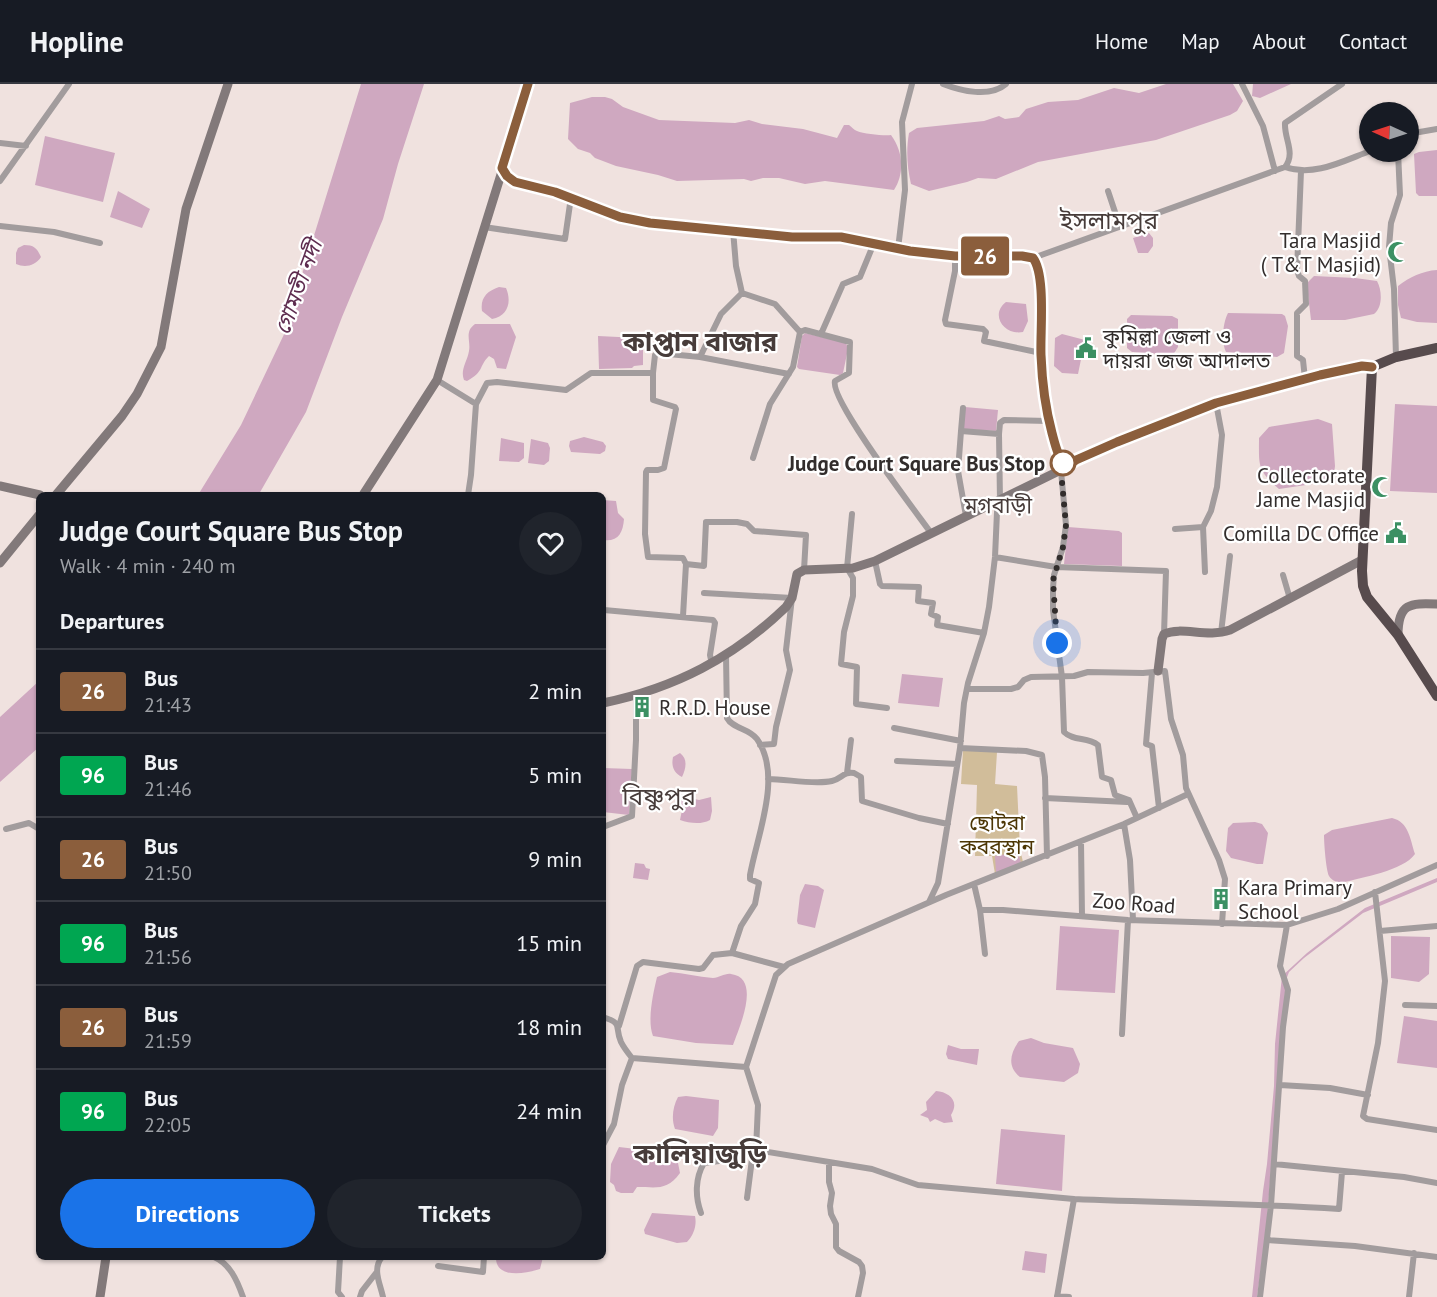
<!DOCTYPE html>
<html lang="en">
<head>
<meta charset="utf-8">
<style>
  :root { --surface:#171b24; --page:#20242c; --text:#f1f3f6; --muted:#9ea1a6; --line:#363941; --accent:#1a73e8 }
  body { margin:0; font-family:"PT Sans","Noto Sans Bengali",sans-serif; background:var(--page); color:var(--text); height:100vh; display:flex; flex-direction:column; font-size:22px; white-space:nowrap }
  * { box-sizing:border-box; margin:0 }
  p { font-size:20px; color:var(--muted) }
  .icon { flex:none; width:33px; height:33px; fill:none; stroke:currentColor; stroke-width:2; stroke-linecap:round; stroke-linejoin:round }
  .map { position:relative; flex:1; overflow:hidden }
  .side { position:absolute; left:36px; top:408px; width:570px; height:768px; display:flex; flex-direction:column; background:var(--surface); border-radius:9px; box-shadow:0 2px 4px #0004 }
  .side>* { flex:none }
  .badge { padding:0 12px; border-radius:4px; font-size:21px; line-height:39px }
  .needle { width:39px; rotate:273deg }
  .tools { position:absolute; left:1359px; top:18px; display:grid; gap:12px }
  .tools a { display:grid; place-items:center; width:60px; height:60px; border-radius:50%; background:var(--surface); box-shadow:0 2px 4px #0004; font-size:30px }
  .you { position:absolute; width:30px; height:30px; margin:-15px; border:4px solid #fff; border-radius:50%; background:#1a73e8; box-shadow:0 0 0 9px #1a73e833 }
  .map>.badge { position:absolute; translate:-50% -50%; box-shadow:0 0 0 3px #fff }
  h2 { padding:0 24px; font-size:22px; line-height:54px }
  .round { display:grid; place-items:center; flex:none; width:63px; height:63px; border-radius:32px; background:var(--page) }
  .head { display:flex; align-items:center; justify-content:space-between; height:102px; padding:0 24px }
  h1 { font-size:28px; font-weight:700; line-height:45px }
  .button { display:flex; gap:12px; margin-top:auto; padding:12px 24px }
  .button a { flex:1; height:69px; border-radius:36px; background:var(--accent); color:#fff; font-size:24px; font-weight:700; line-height:69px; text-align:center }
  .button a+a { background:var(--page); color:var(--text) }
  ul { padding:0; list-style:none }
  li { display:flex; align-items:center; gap:18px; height:84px; padding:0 24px; border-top:2px solid var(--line) }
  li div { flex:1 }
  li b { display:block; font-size:22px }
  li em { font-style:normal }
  li .badge { min-width:66px; font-weight:700; text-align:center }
  header { display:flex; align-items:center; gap:36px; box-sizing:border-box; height:84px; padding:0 30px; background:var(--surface); border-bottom:2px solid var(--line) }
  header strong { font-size:28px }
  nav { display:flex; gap:33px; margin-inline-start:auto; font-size:21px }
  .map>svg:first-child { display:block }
  .green { fill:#d1bd9a }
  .water { fill:#cfa8c0 }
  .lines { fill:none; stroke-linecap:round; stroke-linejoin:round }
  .street { stroke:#a29c9d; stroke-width:6 }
  .secondary { stroke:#82797a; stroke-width:9 }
  .highway { stroke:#574b4d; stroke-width:10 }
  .line-casing { stroke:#fff; stroke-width:14 }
  .line { stroke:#8b5e3c; stroke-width:9 }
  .walk { stroke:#322d2c; stroke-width:6; stroke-dasharray:0 10.8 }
  .stop-dot { fill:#fff; stroke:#8b5e3c; stroke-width:3 }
  .labels { text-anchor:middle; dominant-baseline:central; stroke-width:4.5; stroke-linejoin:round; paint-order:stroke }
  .poi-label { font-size:21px; fill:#322d2c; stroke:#fff; text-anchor:end }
  .stop-label { font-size:21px; font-weight:bold; fill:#322d2c; stroke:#fff; text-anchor:end }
  .park-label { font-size:21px; fill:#4c3604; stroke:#fff }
  .street-label { font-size:21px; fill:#322d2c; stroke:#fff }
  .water-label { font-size:22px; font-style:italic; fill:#5e2c4f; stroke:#fff }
  .neighbourhood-label { font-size:22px; fill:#473c3a; stroke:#fff }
  .quarter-label { font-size:24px; fill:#473c3a; stroke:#fff }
  .district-label { font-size:27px; font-weight:bold; fill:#473c3a; stroke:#fff }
</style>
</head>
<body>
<header>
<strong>Hopline</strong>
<nav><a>Home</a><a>Map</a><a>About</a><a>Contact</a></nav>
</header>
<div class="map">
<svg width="1437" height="1213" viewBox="0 0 1437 1213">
  <rect width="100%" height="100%" fill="#f0e2df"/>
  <path class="green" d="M963 666 997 668 995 700 1017 702 1020 765 1023 778 995 790 992 772H975L977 701 961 700Z"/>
  <path class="water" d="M361 0H424L398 80 383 135 342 233 306 328 259 410 198 411 241 341 297 223 303 187Z
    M1166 0H1233L1243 17 1237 27 1230 31 1156 56 1038 78 996 95 978 94 967 98 929 107 911 100C907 83 906 66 909 49L917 44 984 37 999 32 1005 35 1019 33 1026 25 1048 18 1078 16 1114 4 1139 9Z
    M1253 0H1291L1260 14 1252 12Z
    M592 13H605L612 15 623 23 659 36 735 39 749 36 762 40 803 45 837 54 844 41H849C852 43 854 46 857 47 864 50 885 52 891 51 903 67 905 89 894 106L825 97 805 100 779 94H763L751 97 744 95 677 97 658 91 616 82 595 74 590 69 578 65 568 55 570 19Z
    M45 52 115 69 103 118 35 101Z
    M1437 66V112H1419L1416 109 1414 70 1419 68Z
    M118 107 150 125 142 144 110 133Z
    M1149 149 1153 154V162L1148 169H1138L1133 154Z
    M24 161C34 161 37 164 41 173 35 182 25 184 16 180V169L18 164Z
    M1437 186V239L1417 238 1401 234 1398 221V202C1410 193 1422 187 1437 186Z
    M1314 192 1355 194 1377 197C1382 206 1383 223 1374 230L1345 236H1311L1307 202 1308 198Z
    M499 203 506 204C512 218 508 232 492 235L482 227C480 214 487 207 499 203Z
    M1006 218 1026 220 1028 237 1023 248C1005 252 989 231 1006 218Z
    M1228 229 1282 230 1285 232 1288 242 1284 269 1277 273 1226 268C1221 258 1223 238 1228 229Z
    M1131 231 1172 232 1178 235V263L1173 271 1132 268 1127 264V235Z
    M475 240H510L516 253 506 285 497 284 494 275 489 272C478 283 485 287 467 297L464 296C460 286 467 278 469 267 471 257 464 248 475 240Z
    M805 249 846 259 848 265 843 289 840 291 799 285 797 283 802 252Z
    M1062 250 1085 256 1078 290 1062 289 1054 282 1055 254Z
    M598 252 639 254 643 256V281L634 282 632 284 599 285Z
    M1395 320 1437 322V409L1390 407Z
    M965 323 998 326 996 347 963 345Z
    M1318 335 1332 340 1335 382 1333 397 1279 405C1257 386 1259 382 1259 354L1269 343Z
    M584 353 603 358 606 362 605 367 600 370 571 368 569 362 570 357Z
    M501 354 524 359V374L519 378 499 377Z
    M531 355 548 359 550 364 549 377 544 381 528 379Z
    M603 416 616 417 618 429 624 435C623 449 618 458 603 456Z
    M1068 443 1119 447 1122 449V482L1064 480Z
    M902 590 943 594 939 623 898 619Z
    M39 597V663L0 698V633Z
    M680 669C688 675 686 684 682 693 674 689 671 682 673 673Z
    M603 684 632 685 629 731 603 728Z
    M681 712 699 716 711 713 712 727 710 736C701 741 689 739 680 736L682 726 675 724V714Z
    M1392 734C1409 738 1410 755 1415 770 1403 787 1362 793 1342 799 1337 798 1332 797 1329 792 1326 786 1324 759 1324 751L1332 746Z
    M1255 738 1262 740 1268 749 1263 780H1257L1231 774 1226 767 1228 744 1233 739Z
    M1018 768 1021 779 996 789 995 772Z
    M635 779 644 780 646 784 650 785 648 796 633 794Z
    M1437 794V798L1363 829 1304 874 1289 888 1286 896 1266 1148 1257 1213H1252L1263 1107 1267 1080 1274 1002 1275 960 1282 892 1307 869 1365 824Z
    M805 800 818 802 824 806 815 844 798 840 797 837 800 811Z
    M1060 842 1119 846 1115 909 1056 906Z
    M1391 852 1430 853 1429 890 1419 898 1391 894Z
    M670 888C684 889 698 893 713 894 719 894 725 889 731 890 762 894 739 944 733 961L696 959 653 952C647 937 653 910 657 893Z
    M1404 932 1437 937V984L1397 979Z
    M1031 954 1044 959 1073 964 1080 980 1078 989 1064 998 1020 993C1007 983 1010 969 1019 957Z
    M948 961 961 965H979L977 981 948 975 946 970Z
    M936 1007C949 1008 960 1017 951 1031L953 1038 944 1039 935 1035 930 1038 928 1034 920 1031 927 1026 926 1018Z
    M686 1012 719 1016 718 1044 713 1052 675 1045C671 1035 673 1022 678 1013Z
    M1001 1045 1065 1051 1062 1107 996 1100Z
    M619 1063 670 1069 678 1079 680 1089C667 1107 657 1103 637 1103L633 1109H621L616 1107 614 1101 610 1098 611 1080Z
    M652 1129 695 1132C697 1141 694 1151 687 1158L677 1159 645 1150 644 1146Z
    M1025 1167 1047 1170 1045 1189 1022 1186Z
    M496 1173H543L540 1185C525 1190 495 1195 496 1173Z"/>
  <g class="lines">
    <path class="street" d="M943 0C961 7 990 14 1006 0
      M1242 0 1263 42 1275 87
      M1408 50 1437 45
      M0 59 26 62
      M1285 83C1296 69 1284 55 1285 39L1342 0
      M1301 87 1297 186 1299 192 1305 197 1306 220 1297 229V272L1303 276 1305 295
      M0 97 69 0
      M1108 107 1120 143
      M0 142 54 148 100 159
      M484 143 565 155 571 113
      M898 165 905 106 902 38 912 0
      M955 172V187L945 236 946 240 983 245 986 248 984 257 1041 269
      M1033 174 1285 83C1314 93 1343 77 1370 67
      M742 209 775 220 800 248
      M800 248 805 246 850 258 849 289 835 297C829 315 916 428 931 449
      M821 250 843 200 860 193 874 159
      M700 273 789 290
      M1396 273 1394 205 1389 163 1391 139 1400 111 1398 68
      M653 289V316L675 323 676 325 664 384 658 386H647L646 388 645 450 648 473 683 474 686 480 704 482 706 438H737L747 440 754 447 806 451 804 486
      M437 296 476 320
      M963 324 961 347 999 350 1000 339 1004 336 1048 337
      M961 347 958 387 966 432
      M999 350 1000 417
      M753 374 770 320 793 283 800 248
      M1061 387 1066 441 1063 463 1054 491 1053 504V526L1062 593 1064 648C1073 657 1088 653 1098 661L1102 693 1111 696 1115 711 1129 716 1137 734
      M468 411 471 391 476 320 487 299 497 298 566 306 591 289H653L655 271 658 269 700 273 721 230 742 209 736 182 733 146
      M852 430 847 484 853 494V512L844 548 841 580 857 583 856 620 887 624
      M1203 443 1205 488
      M1175 445 1203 443 1211 427 1217 403 1222 351 1216 319
      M995 473 1056 483 1166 487 1164 550
      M875 477 880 500 882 502 919 503 918 517 933 519 931 530 938 533 937 541 984 549
      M1283 491 1290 515
      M704 509 792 514 786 566 790 586 776 643 774 660 760 661
      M604 526 713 536 715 539 710 571 712 580
      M683 532 686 480
      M1221 549 1230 472
      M726 571 727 634C733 645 749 644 757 655 783 692 757 751 750 791V795L759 799 755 820 741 842 732 869
      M1152 589 1146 660 1152 662 1159 724
      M967 605H1011L1018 603 1024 596 1031 593 1074 592 1088 588 1143 589 1165 587 1171 635 1183 671 1186 704 1219 776 1225 795 1222 840
      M894 644 961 657
      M960 664 1026 667 1042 671 1045 693 1047 772
      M897 677 957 680
      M847 689 851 656
      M768 695C787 695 814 701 832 697 841 695 844 687 854 689L861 693 862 717 919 734 948 740
      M1045 714 1127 718
      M1124 740 1130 776 1133 836
      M603 743 632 732 636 656V611
      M6 745 29 739 39 745
      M1081 758 1082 832
      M974 800 980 826 985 870
      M1375 808 1385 897 1378 959 1363 1032 1367 1035 1437 1046
      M929 818 938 799 960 664 964 619 968 599 984 549 989 523 995 473 997 428 1003 416
      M980 826H1003L1128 836 1287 841 1338 825 1437 781
      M1380 847 1437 842
      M1405 921 1437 922
      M603 933C624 940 614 942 621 958 624 964 628 969 632 974L746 983
      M619 942 637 882 643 878 699 885 703 884 713 871 732 869 784 883
      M1122 950 1128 836
      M1280 1001 1330 1004 1368 1011
      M603 1061 614 1040 622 1001 632 974
      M829 1078V1098L832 1109 830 1122 831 1130 836 1140V1163L839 1167 859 1178 862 1182 863 1189 858 1213
      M1274 1080 1404 1093 1437 1099
      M747 1114 752 1075 756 1066 758 1021 746 983 776 891 788 880 946 811 1124 740 1188 710
      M701 1129C695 1113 695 1094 704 1079L734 1075 756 1066 872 1085 918 1101 1074 1115
      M1267 1156 1355 1162 1437 1173
      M214 1173C230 1180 237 1196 243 1213
      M340 1173 338 1208 342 1213
      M382 1173C372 1185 380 1199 383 1213
      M438 1182 483 1188 484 1173
      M1057 1212 1069 1213
      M360 1213 362 1207 376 1189
      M1057 1213 1074 1115C1163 1119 1251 1119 1339 1125L1342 1088
      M1260 1213 1271 1121 1283 943 1288 906 1280 882 1287 841
      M1409 1213 1414 1169"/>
    <path class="secondary" d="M0 402 40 411
      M56 411 122 332 137 310 161 263 186 125 228 0
      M363 411 437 296 503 84
      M0 479 39 431
      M1398 551C1398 519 1410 519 1437 520
      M1158 587 1162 555 1164 550C1182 542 1207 554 1230 546L1362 476
      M603 619C675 604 733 574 786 523L792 514 797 490 804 486 853 484 875 477 1069 382
      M100 1213 106 1173"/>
    <path class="highway" d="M528 0 503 84 507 92 515 98 555 108 620 133 650 139 792 153H841L910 167 955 172H1022C1027 173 1032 173 1035 177 1045 190 1041 249 1041 268 1042 300 1045 334 1056 364 1059 371 1061 379 1069 382
      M1437 264 1396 273 1372 283 1362 487 1363 502 1367 513 1398 551 1437 612
      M1069 382 1076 376 1117 358 1216 319 1336 288 1362 282 1372 283"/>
  </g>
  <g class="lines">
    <defs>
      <path id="line" d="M528 0 502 84 507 92 515 98 555 108 620 133 650 139 792 153H841L910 167 955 172H1022L1033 174C1046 191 1040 248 1041 271 1042 297 1045 323 1052 349 1055 360 1058 375 1067 382L1076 376 1117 358 1216 319 1320 291 1362 282 1372 283"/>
    </defs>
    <use href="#line" class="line-casing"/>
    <use href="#line" class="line"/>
    <path class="walk" d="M1057 559 1053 496 1063 463 1066 441 1061 387 1069 382 1063 379"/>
  </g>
  <defs>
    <symbol id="mosque-bare" viewBox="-9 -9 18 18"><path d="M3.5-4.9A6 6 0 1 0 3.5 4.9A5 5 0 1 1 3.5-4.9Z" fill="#3b9063" stroke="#fff" stroke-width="2.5" paint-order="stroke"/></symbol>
    <symbol id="civic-bare" viewBox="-9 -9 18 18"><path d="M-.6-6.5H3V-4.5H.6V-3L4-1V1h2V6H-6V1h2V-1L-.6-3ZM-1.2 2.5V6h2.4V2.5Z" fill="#3b9063" stroke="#fff" stroke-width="2.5" paint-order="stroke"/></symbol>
    <symbol id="building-bare" viewBox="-9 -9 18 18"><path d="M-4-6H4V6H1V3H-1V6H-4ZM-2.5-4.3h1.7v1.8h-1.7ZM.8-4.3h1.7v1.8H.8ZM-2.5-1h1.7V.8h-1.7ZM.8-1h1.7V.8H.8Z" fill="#3b9063" stroke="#fff" stroke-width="2.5" paint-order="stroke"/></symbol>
  </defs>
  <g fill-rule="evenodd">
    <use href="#mosque-bare" x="1383" y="153" width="30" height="30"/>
    <use href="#civic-bare" x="1071" y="249" width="30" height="30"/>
    <use href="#mosque-bare" x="1367" y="388" width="30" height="30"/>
    <use href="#civic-bare" x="1381" y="434" width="30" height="30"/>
    <use href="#building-bare" x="627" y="608" width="30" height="30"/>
    <use href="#building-bare" x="1206" y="800" width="30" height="30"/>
  </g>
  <circle class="stop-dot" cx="1063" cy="379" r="12"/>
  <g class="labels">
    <g class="poi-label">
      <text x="1381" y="156">Tara Masjid<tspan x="1381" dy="24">( T&amp;T Masjid)</tspan></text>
      <text x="1103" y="252" text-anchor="start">কুমিল্লা জেলা ও<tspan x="1103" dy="24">দায়রা জজ আদালত</tspan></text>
      <text x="1365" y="391">Collectorate<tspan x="1365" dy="24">Jame Masjid</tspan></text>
      <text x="1379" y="449">Comilla DC Office</text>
      <text x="659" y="623" text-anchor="start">R.R.D. House</text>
      <text x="1238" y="803" text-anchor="start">Kara Primary<tspan x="1238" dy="24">School</tspan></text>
    </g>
    <g class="stop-label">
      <text x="1045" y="379">Judge Court Square Bus Stop</text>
    </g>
    <g class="park-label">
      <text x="997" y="738">ছোটরা<tspan x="997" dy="24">কবরস্থান</tspan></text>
    </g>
    <g class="street-label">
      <text transform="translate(1134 819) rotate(4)">Zoo Road</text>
    </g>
    <g class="water-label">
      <text transform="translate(298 203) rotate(-70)">গোমতী নদী</text>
    </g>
    <g class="neighbourhood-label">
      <text x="998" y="421">মগবাড়ী</text>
    </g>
    <g class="quarter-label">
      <text x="1109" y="136">ইসলামপুর</text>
      <text x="659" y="712">বিষ্ণুপুর</text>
    </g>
    <g class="district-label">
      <text x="700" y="257">কাপ্তান বাজার</text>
      <text x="700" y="1069">কালিয়াজুড়ি</text>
    </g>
  </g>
</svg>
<div class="tools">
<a><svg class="needle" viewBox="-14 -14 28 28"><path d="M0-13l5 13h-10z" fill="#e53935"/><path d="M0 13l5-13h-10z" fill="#9ea1a6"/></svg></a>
</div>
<div class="you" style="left:1057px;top:559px"></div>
<b class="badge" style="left:985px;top:172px;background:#8b5e3c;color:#fff">26</b>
<section class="side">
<div class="head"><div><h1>Judge Court Square Bus Stop</h1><p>Walk · 4 min · 240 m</p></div><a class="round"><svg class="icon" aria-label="heart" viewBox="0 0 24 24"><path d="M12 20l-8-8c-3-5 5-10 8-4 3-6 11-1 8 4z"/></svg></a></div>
<h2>Departures</h2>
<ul>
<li><span class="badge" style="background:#8b5e3c;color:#fff">26</span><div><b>Bus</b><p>21:43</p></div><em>2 min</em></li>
<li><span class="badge" style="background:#00a651;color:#fff">96</span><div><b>Bus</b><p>21:46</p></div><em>5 min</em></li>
<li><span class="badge" style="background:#8b5e3c;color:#fff">26</span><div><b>Bus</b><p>21:50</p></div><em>9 min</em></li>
<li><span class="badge" style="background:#00a651;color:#fff">96</span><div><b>Bus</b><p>21:56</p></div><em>15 min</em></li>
<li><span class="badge" style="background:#8b5e3c;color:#fff">26</span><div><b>Bus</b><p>21:59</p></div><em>18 min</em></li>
<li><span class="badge" style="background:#00a651;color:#fff">96</span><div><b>Bus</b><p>22:05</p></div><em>24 min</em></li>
</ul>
<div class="button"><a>Directions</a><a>Tickets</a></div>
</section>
</div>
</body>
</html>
